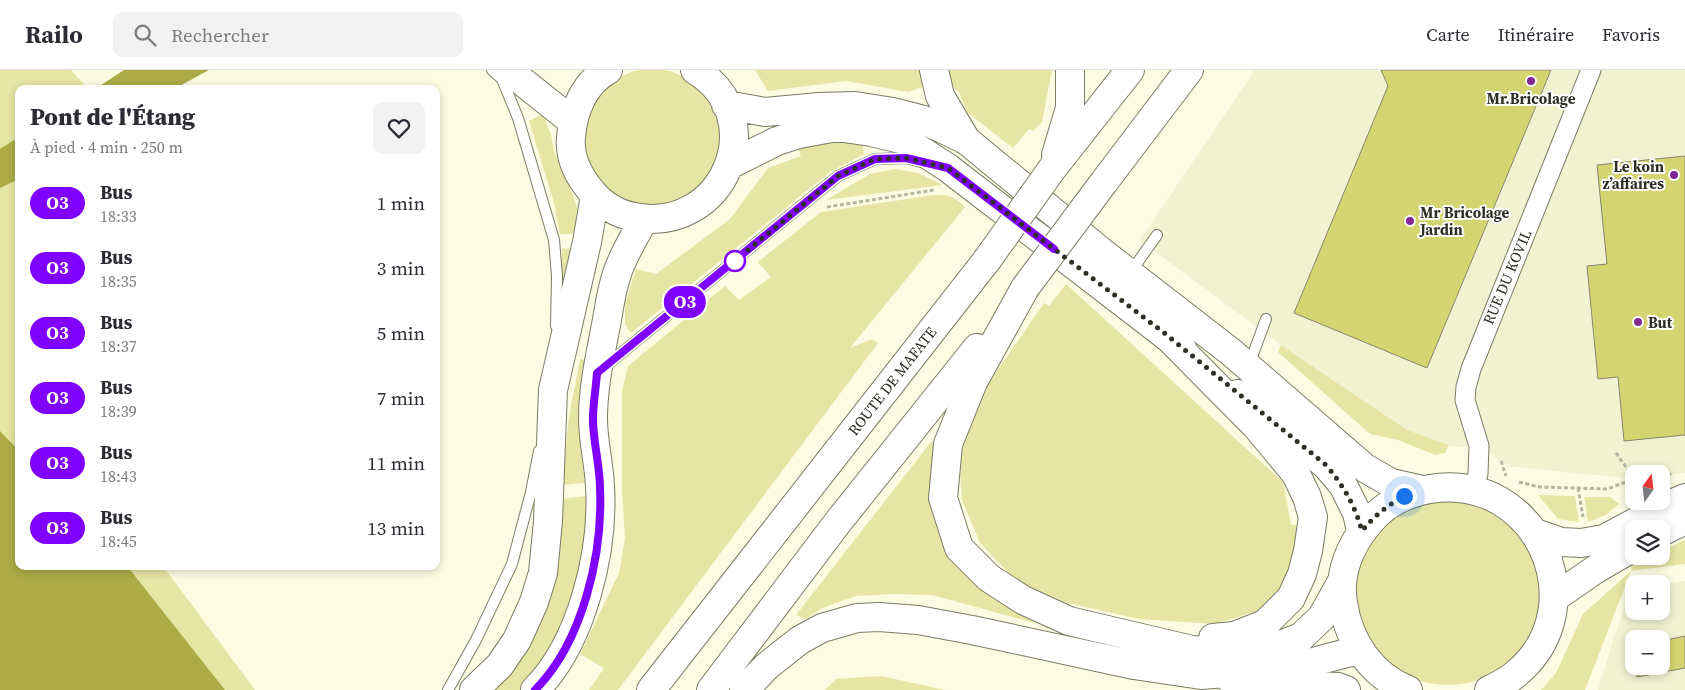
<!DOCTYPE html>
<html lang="fr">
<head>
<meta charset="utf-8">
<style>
  :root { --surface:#fff; --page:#f2f2f3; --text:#2b2b33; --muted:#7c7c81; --line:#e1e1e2 }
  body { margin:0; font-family:"Source Serif 4",serif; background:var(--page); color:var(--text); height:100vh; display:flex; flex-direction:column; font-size:19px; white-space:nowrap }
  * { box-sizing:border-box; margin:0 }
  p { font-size:16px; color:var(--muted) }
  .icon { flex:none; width:28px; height:28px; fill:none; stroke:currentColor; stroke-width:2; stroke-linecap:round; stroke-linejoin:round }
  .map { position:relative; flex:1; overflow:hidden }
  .panel { position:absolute; left:15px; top:15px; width:425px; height:485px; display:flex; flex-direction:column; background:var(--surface); border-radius:10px; box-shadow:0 2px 8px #0003 }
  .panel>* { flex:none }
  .badge { padding:0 10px; border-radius:16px; font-size:18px; line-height:32px }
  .needle { width:32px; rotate:14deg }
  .tools { position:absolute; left:1625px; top:395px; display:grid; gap:10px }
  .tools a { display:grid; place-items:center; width:45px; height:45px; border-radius:10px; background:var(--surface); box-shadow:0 2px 8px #0003; font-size:25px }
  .you { position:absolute; width:25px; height:25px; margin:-12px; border:4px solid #fff; border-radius:50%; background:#1a73e8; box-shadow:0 0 0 8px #1a73e833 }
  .map>.badge { position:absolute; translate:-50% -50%; box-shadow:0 0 0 2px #fff }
  .round { display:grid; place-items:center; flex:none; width:52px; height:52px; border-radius:10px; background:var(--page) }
  .headline { display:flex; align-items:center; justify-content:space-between; height:85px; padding:0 15px }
  h1 { font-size:24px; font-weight:800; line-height:38px }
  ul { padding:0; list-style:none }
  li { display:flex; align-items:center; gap:15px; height:65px; padding:0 15px }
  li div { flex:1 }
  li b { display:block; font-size:19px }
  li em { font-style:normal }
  li .badge { min-width:55px; font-weight:700; text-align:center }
  header { display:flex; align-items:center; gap:30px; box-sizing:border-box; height:70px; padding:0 25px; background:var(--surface); border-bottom:1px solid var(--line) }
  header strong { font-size:24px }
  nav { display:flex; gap:28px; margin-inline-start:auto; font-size:18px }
  .search { width:350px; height:45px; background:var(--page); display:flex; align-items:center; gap:12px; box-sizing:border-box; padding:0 18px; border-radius:10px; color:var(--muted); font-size:19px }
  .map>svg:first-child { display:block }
  .built { fill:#f0f2d0; fill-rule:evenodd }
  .green { fill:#e5e6a4 }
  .water { fill:#acab46 }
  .building { fill:#d4d470; stroke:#878871 }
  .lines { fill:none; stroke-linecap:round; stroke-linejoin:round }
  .lane-casing { stroke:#7b7c65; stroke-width:12 }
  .street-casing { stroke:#7b7c65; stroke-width:21 }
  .secondary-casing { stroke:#7b7c65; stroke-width:30 }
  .primary-casing { stroke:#7b7c65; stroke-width:30 }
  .highway-casing { stroke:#7b7c65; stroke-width:30 }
  .path { stroke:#b5b6a2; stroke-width:3; stroke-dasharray:4 2.5; stroke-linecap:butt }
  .lane { stroke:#fff; stroke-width:10 }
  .street { stroke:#fff; stroke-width:19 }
  .secondary { stroke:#fff; stroke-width:28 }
  .primary { stroke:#fff; stroke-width:28 }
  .highway { stroke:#fff; stroke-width:28 }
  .highway-bridge-casing { stroke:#7b7c65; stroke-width:30; stroke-linecap:butt }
  .highway-bridge { stroke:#fff; stroke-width:28 }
  .line-casing { stroke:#fff; stroke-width:11 }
  .line { stroke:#8000ff; stroke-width:8 }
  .walk { stroke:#2f2f26; stroke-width:5; stroke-dasharray:0 9 }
  .poi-dot { fill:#7f2895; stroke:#fff; stroke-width:2 }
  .stop-dot { fill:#fff; stroke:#8000ff; stroke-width:2.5 }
  .labels { text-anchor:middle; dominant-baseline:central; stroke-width:4; stroke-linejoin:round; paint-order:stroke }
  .poi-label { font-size:15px; font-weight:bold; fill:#2f2f26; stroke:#fff; text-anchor:start }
  .street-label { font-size:15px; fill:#2f2f26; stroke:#fff }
</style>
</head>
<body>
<header>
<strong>Railo</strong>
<div class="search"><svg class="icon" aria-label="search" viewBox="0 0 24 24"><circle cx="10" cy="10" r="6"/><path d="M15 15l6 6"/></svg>Rechercher</div>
<nav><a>Carte</a><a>Itinéraire</a><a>Favoris</a></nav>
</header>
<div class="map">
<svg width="1685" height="620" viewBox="0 0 1685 620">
  <rect width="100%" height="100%" fill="#fbfce2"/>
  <path class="built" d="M1255 0H1685V403L1661 405V404H1634V409L1508 396 1479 376 1455 377 1407 360 1281 275 1140 170Z
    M1685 511V620H1598L1613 570 1632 518H1634V541H1661V514ZM1634 569H1661V596H1634Z"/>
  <path class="green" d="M584 67a68 68 0 1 1 136 0a68 68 0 1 1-136 0Z
    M0 0H71L88 19H19V496H163L255 620H0Z
    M755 0H920L923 17 908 22 846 11 768 21Z
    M949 0H1052L1042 52 1033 61 1029 59 1013 78 967 42 959 22 947 14Z
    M543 44 551 65 554 81 562 101 573 125 579 143V164H560L554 133 529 51Z
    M838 69 862 73 864 84 830 102 631 263 625 255V235L636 199 656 204 730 149 768 98 801 86 797 76Z
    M895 99 918 103 943 115 826 130 870 104Z
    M933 125C949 125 953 125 965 137L850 278 872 269 878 273 618 620H589L604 598 580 584 619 503 625 469 622 420V321L628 296 725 216 739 230 771 207 758 192 821 142Z
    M562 178 575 180 561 226Z
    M1066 214 1283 412 1291 454 1301 457 1299 487 1283 520 1261 540 1215 554 1139 549 1063 532 1016 511 980 473 962 430 959 386 970 340 1044 233 1049 236Z
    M1281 275 1407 360 1449 375 1445 383 1435 385 1398 370 1370 364 1278 282Z
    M580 289 585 290 579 347 582 389 585 413 562 415 569 347Z
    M931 372 938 375 965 503 993 529 1038 554 932 525 892 524 856 526 820 539 806 549 796 545Z
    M1538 425 1575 426 1579 452 1558 449Z
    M587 426 588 469 567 562 523 620H486L560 429Z
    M1584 427H1610L1619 434 1606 445 1588 452Z
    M1354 521a94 94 0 1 1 188 0a94 94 0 1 1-188 0Z
    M1685 470V494L1631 501 1585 620H1541L1556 603 1583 544 1631 501 1632 495 1650 486H1661V481Z
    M881 606 945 620H825L836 609Z"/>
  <path class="water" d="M124 0H209L174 19H95Z
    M19 67V109L0 118V79Z
    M0 361 19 381V496H127L225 620H0Z"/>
  <path class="building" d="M1381 0H1551L1427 298 1294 243 1388 16Z
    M1685 86V365L1624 371 1618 307 1598 309 1587 196 1607 194 1597 95Z
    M1685 566V598L1637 607 1635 596H1661V571Z"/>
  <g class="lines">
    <defs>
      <path id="lane" d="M492 0 502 9 518 48 554 170 557 206 556 256
        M1130 203 1157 165
        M1249 295 1266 249
        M603 298 838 106 875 89 906 88 921 92
        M448 620 476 570 512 494 531 422 539 381"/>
      <path id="street" d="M1473 420 1478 404 1479 376 1465 330 1466 317 1471 299 1591 0"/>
      <path id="secondary" d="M508 0 572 51
        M1230 609 1283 615 1338 617 1346 620"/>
      <path id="primary" d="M608 0C584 13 573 41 571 67 569 88 579 107 592 122 602 135 618 144 634 147 724 165 773 47 695 0
        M726 35 765 42 819 37 855 36 893 42 924 50 966 70 1103 183 1231 282 1365 398 1391 413 1422 420
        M729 95 777 71 799 64 837 57 871 62 905 70 948 98 1182 278
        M1238 324 1326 395 1343 415 1357 443 1361 461
        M1661 462 1685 450
        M1535 463 1561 472 1581 473 1604 469 1664 437 1685 428
        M1554 528 1596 499 1634 477
        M474 620 500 595 517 570 534 532 543 503 548 451 553 320 587 172 595 126
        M535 620C582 573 604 481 600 416 599 394 593 371 593 349 593 317 600 286 606 255 609 239 611 222 616 207 622 186 634 168 644 149
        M1408 620C1371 605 1349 572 1343 533 1338 504 1350 475 1369 453 1384 434 1407 423 1430 419 1454 415 1479 419 1500 431 1561 467 1574 555 1518 602 1510 610 1500 615 1489 620"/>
      <path id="highway" d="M934 0 940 26 966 70
        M1056 85 1070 38V0
        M1052 99 1130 0
        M1104 112 1189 0
        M1025 218 973 312 948 374 943 428 959 478 989 508 1023 530 1069 551 1192 580 1224 581 1251 580 1280 575 1301 567 1322 547 1342 511
        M1163 262 1257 357 1296 404 1307 427 1313 447 1308 481 1302 504 1291 528 1265 554 1234 566 1213 568
        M651 620 987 190
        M711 620 838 452 977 278
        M744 620 767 596 800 570 822 558 857 548 879 547 918 550 972 560 1134 595 1201 605 1290 598 1347 583 1360 581"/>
    </defs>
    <use href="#lane" class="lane-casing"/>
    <use href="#street" class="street-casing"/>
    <use href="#secondary" class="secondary-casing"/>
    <use href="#primary" class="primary-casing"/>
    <use href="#highway" class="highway-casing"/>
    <path class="path" d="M827 137 934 120
      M1616 383 1634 408
      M1501 391 1506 406
      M1661 405 1674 404
      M1519 412 1540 417 1607 419 1634 409
      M1578 418 1583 447"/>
    <use href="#lane" class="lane"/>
    <use href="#street" class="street"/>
    <use href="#secondary" class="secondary"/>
    <use href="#primary" class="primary"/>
    <use href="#highway" class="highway"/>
    <defs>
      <path id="highway-bridge" d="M987 190 1052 99
        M1025 218 1104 112"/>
    </defs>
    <use href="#highway-bridge" class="highway-bridge-casing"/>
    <use href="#highway-bridge" class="highway-bridge"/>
  </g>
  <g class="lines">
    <defs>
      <path id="line" d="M535 620C583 572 603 484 600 418 600 395 593 372 593 349 593 334 596 318 597 303L838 106 875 89 906 88 948 98 1054 179"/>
    </defs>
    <use href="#line" class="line-casing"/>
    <use href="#line" class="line"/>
    <path class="walk" d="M735 191 731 194 838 106 875 89 906 88 948 98 1163 262 1326 395C1344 417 1354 433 1362 461 1374 446 1387 436 1404 426"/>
  </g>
  <g class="poi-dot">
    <circle cx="1531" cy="11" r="5"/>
    <circle cx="1674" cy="105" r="5"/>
    <circle cx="1410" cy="151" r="5"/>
    <circle cx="1638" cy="252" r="5"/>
  </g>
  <circle class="stop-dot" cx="735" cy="191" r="10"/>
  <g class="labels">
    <g class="poi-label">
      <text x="1531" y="28" text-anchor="middle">Mr.Bricolage</text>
      <text x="1664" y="96" text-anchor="end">Le koin<tspan x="1664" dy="17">z’affaires</tspan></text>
      <text x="1420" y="142">Mr Bricolage<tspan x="1420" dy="17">Jardin</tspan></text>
      <text x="1648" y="252">But</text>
    </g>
    <g class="street-label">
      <text transform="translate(1507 207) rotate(-67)">RUE DU KOVIL</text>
      <text transform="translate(892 311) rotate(-52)">ROUTE DE MAFATE</text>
    </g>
  </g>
</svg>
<div class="tools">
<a><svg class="needle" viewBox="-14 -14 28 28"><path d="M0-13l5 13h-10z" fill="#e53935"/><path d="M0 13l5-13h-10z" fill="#7c7c81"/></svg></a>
<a><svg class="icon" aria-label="layers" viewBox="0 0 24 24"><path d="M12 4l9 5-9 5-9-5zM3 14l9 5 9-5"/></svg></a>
<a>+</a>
<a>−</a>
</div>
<div class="you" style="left:1404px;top:426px"></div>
<b class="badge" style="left:685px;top:232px;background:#8000ff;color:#fff">O3</b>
<section class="panel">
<div class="headline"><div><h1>Pont de l'Étang</h1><p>À pied · 4 min · 250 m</p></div><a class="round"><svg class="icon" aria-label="heart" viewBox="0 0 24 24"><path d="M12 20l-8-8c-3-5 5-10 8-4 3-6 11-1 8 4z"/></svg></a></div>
<ul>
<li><span class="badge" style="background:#8000ff;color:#fff">O3</span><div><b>Bus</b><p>18:33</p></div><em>1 min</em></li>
<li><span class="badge" style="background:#8000ff;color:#fff">O3</span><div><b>Bus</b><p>18:35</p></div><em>3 min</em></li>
<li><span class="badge" style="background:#8000ff;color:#fff">O3</span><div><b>Bus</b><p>18:37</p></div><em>5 min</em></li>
<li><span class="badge" style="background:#8000ff;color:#fff">O3</span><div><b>Bus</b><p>18:39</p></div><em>7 min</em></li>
<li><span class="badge" style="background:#8000ff;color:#fff">O3</span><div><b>Bus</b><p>18:43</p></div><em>11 min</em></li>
<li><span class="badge" style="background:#8000ff;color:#fff">O3</span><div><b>Bus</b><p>18:45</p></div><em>13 min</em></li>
</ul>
</section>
</div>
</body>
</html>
